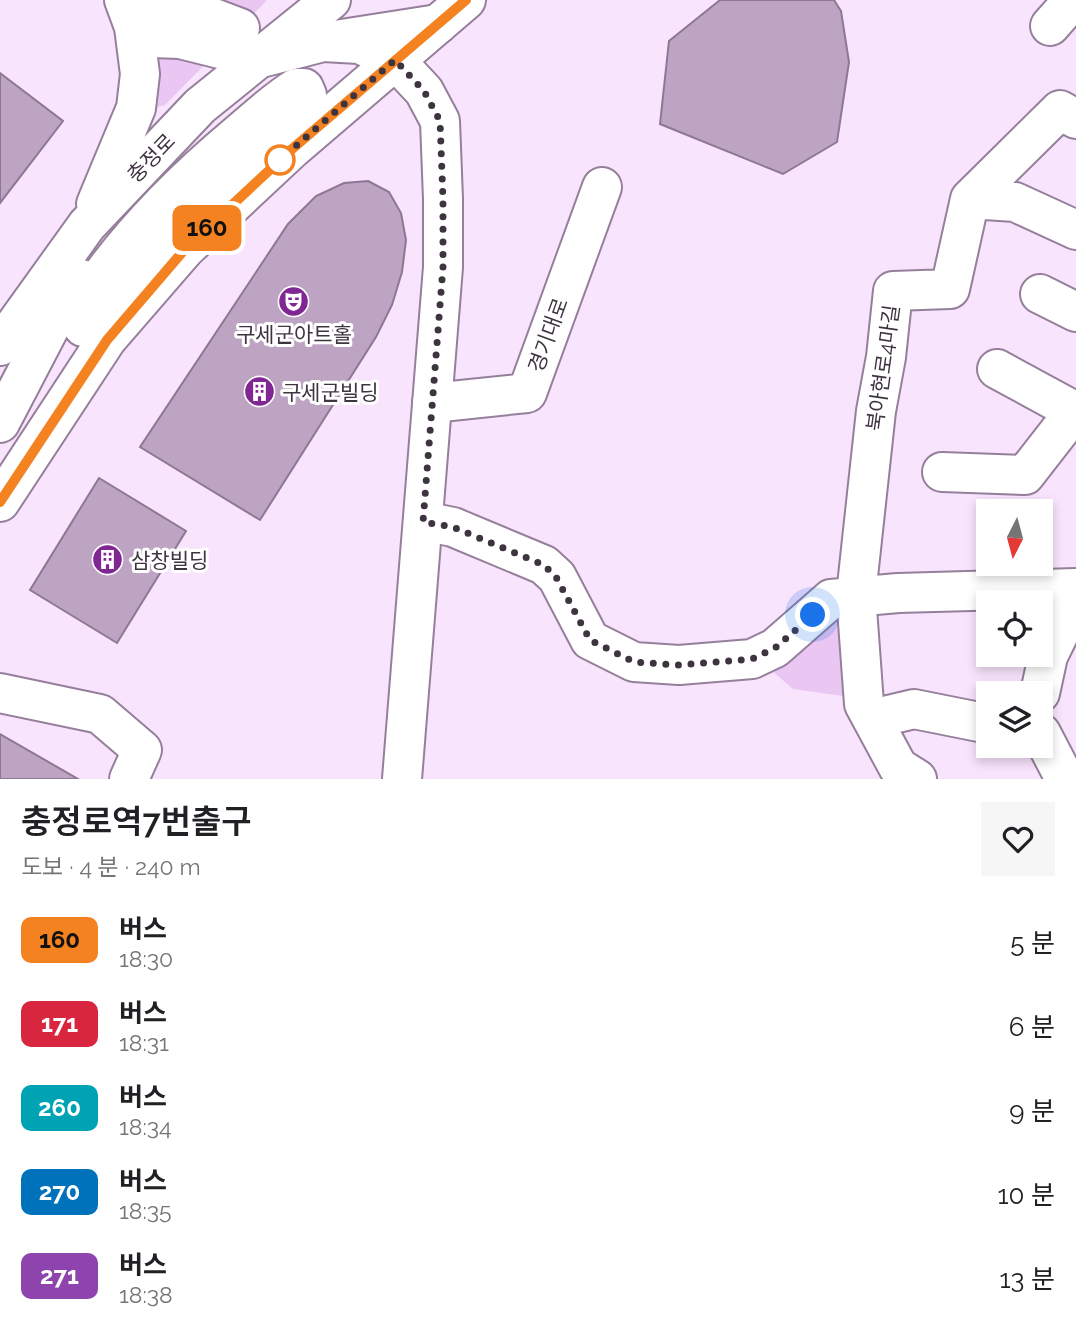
<!DOCTYPE html>
<html lang="ko">
<head>
<meta charset="utf-8">
<style>
  :root { --surface:#fff; --page:#f6f6f6; --text:#202124; --muted:#757577 }
  body { margin:0; font-family:Raleway,"Noto Sans KR",sans-serif; background:var(--page); color:var(--text); height:100vh; display:flex; flex-direction:column; font-size:26px; white-space:nowrap }
  * { box-sizing:border-box; margin:0 }
  p { font-size:23px; color:var(--muted) }
  .icon { flex:none; width:38px; height:38px; fill:none; stroke:currentColor; stroke-width:2; stroke-linecap:round; stroke-linejoin:round }
  .map { position:relative; height:779px; overflow:hidden }
  .details { display:flex; flex-direction:column; background:var(--surface); flex:1 }
  .details>* { flex:none }
  .badge { padding:0 14px; border-radius:10px; font-size:24px; line-height:46px }
  .needle { width:46px; rotate:186deg }
  .buttons { position:absolute; left:976px; top:499px; display:grid; gap:14px }
  .buttons a { display:grid; place-items:center; width:77px; height:77px; border-radius:0px; background:var(--surface); box-shadow:0 4px 10px #0003; font-size:35px }
  .you { position:absolute; width:35px; height:35px; margin:-18px; border:5px solid #fff; border-radius:50%; background:#1a73e8; box-shadow:0 0 0 10px #1a73e833 }
  .map>.badge { position:absolute; translate:-50% -50%; box-shadow:0 0 0 4px #fff }
  .round { display:grid; place-items:center; flex:none; width:74px; height:74px; border-radius:0px; background:var(--page) }
  .summary { display:flex; align-items:center; justify-content:space-between; height:119px; padding:0 21px }
  h1 { font-size:33px; font-weight:600; line-height:52px }
  ul { padding:0; list-style:none }
  li { display:flex; align-items:center; gap:21px; height:84px; padding:0 21px }
  li div { flex:1 }
  li b { display:block; font-size:26px }
  li em { font-style:normal }
  li .badge { min-width:77px; font-weight:700; text-align:center }
  .map>svg:first-child { display:block }
  .green { fill:#eac7f3 }
  .building { fill:#bca4c2; stroke:#8e7794; stroke-width:2 }
  .lines { fill:none; stroke-linecap:round; stroke-linejoin:round }
  .minor-casing { stroke:#957f9b; stroke-width:42 }
  .major-casing { stroke:#957f9b; stroke-width:42 }
  .minor { stroke:#fff; stroke-width:38 }
  .major { stroke:#fff; stroke-width:38 }
  .line-casing { stroke:#fff; stroke-width:16 }
  .line { stroke:#f58220; stroke-width:10 }
  .walk { stroke:#3e3440; stroke-width:7; stroke-dasharray:0 12.6 }
  .stop-dot { fill:#fff; stroke:#f58220; stroke-width:3.5 }
  .labels { text-anchor:middle; dominant-baseline:central; stroke-width:6; stroke-linejoin:round; paint-order:stroke }
  .street-label { font-size:21px; fill:#3e3440; stroke:#fff }
  .poi-label { font-size:21px; fill:#3e3440; stroke:#fff; text-anchor:start }
</style>
</head>
<body>
<div class="map">
<svg width="1076" height="779" viewBox="0 0 1076 779">
  <rect width="100%" height="100%" fill="#f8e4fd"/>
  <path class="green" d="M142 0H267L240 28Z
    M220 49 165 105 154 108 152 51Z
    M838 603 848 688 843 696 793 689 763 663Z"/>
  <path class="building" d="M720 0H834L841 11 849 62 837 142 783 174 660 124 669 41Z
    M0 73 63 121 0 203Z
    M368 181 389 192 401 213 406 240 402 272 392 305 376 337 260 520 140 447 288 224 316 196 344 183Z
    M99 478 186 531 117 643 30 590Z
    M0 734 78 779H0Z"/>
  <g class="lines">
    <defs>
      <path id="minor" d="M177 11 211 17 240 28 220 49 180 39 152 38 145 12Z
        M1050 26 1073 0
        M329 41 438 24
        M296 88H304L307 95V100C247 143 192 192 144 247 123 272 107 300 88 326L83 327 79 321 78 310C121 242 176 186 237 135 256 119 275 101 296 88Z
        M970 199 1015 202 1076 230
        M1040 294 1076 312
        M997 369 1076 412
        M432 403 527 393 602 187
        M0 423 61 306 81 279
        M942 472 1025 475 1075 411
        M423 521 453 527 544 565 557 577 590 640 634 662 679 665 752 659 775 648 831 599 898 593 1076 588
        M0 693 100 714 142 750 129 779
        M1040 693 1048 656 1076 599
        M872 719 914 709 989 724
        M1041 733 1065 779
        M917 779 898 767 864 704 856 595 876 411 886 357 893 291 950 289 970 199 1060 110 1076 119"/>
      <path id="major" d="M257 59 323 42 359 44 395 60 424 91 440 121 443 199V267L402 779
        M96 204 136 108 140 74 134 27 124 0
        M0 346 87 225 200 106 331 0
        M0 502 107 339 185 249 292 149 466 0"/>
    </defs>
    <use href="#minor" class="minor-casing"/>
    <use href="#major" class="major-casing"/>
    <use href="#minor" class="minor"/>
    <use href="#major" class="major"/>
  </g>
  <g class="lines">
    <defs>
      <path id="line" d="M0 502 107 340 185 249 292 149 466 0"/>
    </defs>
    <use href="#line" class="line-casing"/>
    <use href="#line" class="line"/>
    <path class="walk" d="M280 160 274 165 395 60 424 91 440 121 443 199V267L423 522 453 527 544 565 556 577 590 640 634 662 678 665 752 659 775 648 813 615"/>
  </g>
  <defs>
    <symbol id="theatre-disc" viewBox="-11 -11 22 22"><circle r="9.5" fill="#802794" stroke="#fff"/><path d="M-5-5.5Q0-4 5-5.5V0Q5 5 0 6Q-5 5-5 0ZM-3.3-2.5H-1v1.5H-3.3ZM1-2.5H3.3v1.5H1ZM-2.8 1Q0 5.5 2.8 1Z" fill="#fff"/></symbol>
    <symbol id="building-disc" viewBox="-11 -11 22 22"><circle r="9.5" fill="#802794" stroke="#fff"/><path d="M-4-6H4V6H1V3H-1V6H-4ZM-2.5-4.3h1.7v1.8h-1.7ZM.8-4.3h1.7v1.8H.8ZM-2.5-1h1.7V.8h-1.7ZM.8-1h1.7V.8H.8Z" fill="#fff"/></symbol>
  </defs>
  <g fill-rule="evenodd">
    <use href="#theatre-disc" x="276" y="284" width="35" height="35"/>
    <use href="#building-disc" x="242" y="374" width="35" height="35"/>
    <use href="#building-disc" x="90" y="542" width="35" height="35"/>
  </g>
  <circle class="stop-dot" cx="280" cy="160" r="14"/>
  <g class="labels">
    <g class="street-label">
      <text transform="translate(151 158) rotate(-46)">충정로</text>
      <text transform="translate(548 335) rotate(-70)">경기대로</text>
      <text transform="translate(883 368) rotate(-82)">북아현로4마길</text>
    </g>
    <g class="poi-label">
      <text x="294" y="334" text-anchor="middle">구세군아트홀</text>
      <text x="282" y="392">구세군빌딩</text>
      <text x="131" y="560">삼창빌딩</text>
    </g>
  </g>
</svg>
<div class="buttons">
<a><svg class="needle" viewBox="-14 -14 28 28"><path d="M0-13l5 13h-10z" fill="#e53935"/><path d="M0 13l5-13h-10z" fill="#757577"/></svg></a>
<a><svg class="icon" aria-label="locate" viewBox="0 0 24 24"><circle cx="12" cy="12" r="6"/><path d="M12 2v4M12 18v4M2 12h4M18 12h4"/></svg></a>
<a><svg class="icon" aria-label="layers" viewBox="0 0 24 24"><path d="M12 4l9 5-9 5-9-5zM3 14l9 5 9-5"/></svg></a>
</div>
<div class="you" style="left:813px;top:615px"></div>
<b class="badge" style="left:207px;top:228px;background:#f58220;color:#111">160</b>
</div>
<section class="details">
<div class="summary"><div><h1>충정로역7번출구</h1><p>도보 · 4 분 · 240 m</p></div><a class="round"><svg class="icon" aria-label="heart" viewBox="0 0 24 24"><path d="M12 20l-8-8c-3-5 5-10 8-4 3-6 11-1 8 4z"/></svg></a></div>
<ul>
<li><span class="badge" style="background:#f58220;color:#111">160</span><div><b>버스</b><p>18:30</p></div><em>5 분</em></li>
<li><span class="badge" style="background:#d7263d;color:#fff">171</span><div><b>버스</b><p>18:31</p></div><em>6 분</em></li>
<li><span class="badge" style="background:#00a3b4;color:#fff">260</span><div><b>버스</b><p>18:34</p></div><em>9 분</em></li>
<li><span class="badge" style="background:#0072bc;color:#fff">270</span><div><b>버스</b><p>18:35</p></div><em>10 분</em></li>
<li><span class="badge" style="background:#8e44ad;color:#fff">271</span><div><b>버스</b><p>18:38</p></div><em>13 분</em></li>
</ul>
</section>
</body>
</html>
